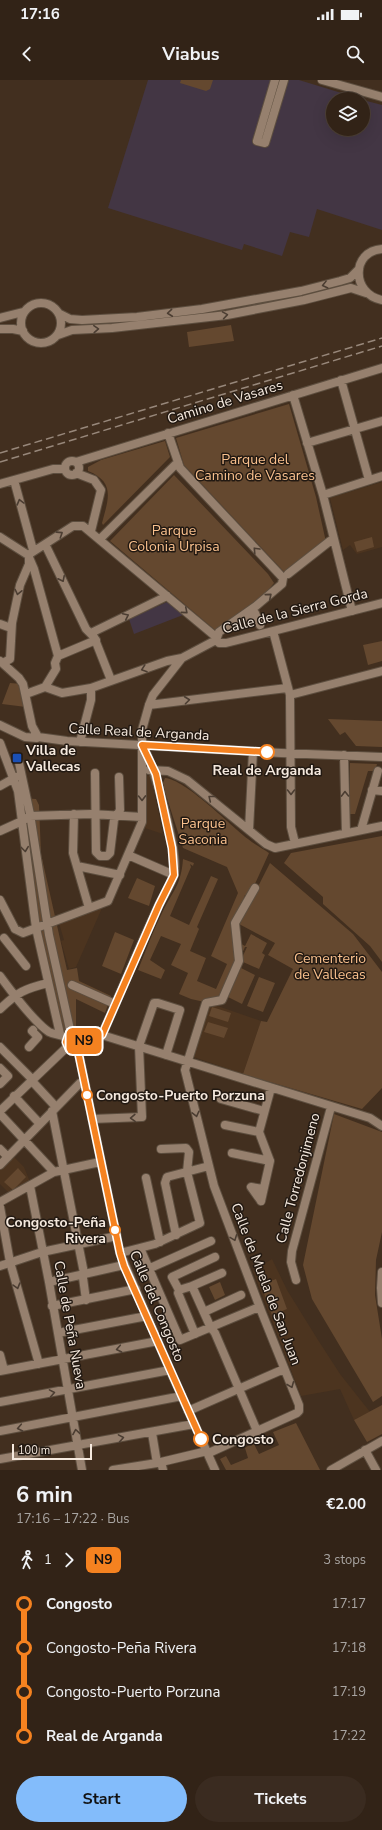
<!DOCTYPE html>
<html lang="en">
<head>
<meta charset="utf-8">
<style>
  :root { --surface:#322317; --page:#3a2b20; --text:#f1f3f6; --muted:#a8a4a1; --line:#4d4036; --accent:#83bcfb }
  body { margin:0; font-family:"Nunito Sans",sans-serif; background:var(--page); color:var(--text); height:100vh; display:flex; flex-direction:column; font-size:15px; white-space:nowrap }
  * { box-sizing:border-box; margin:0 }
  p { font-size:13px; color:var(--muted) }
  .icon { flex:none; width:22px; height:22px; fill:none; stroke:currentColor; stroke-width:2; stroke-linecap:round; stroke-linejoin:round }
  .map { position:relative; height:1390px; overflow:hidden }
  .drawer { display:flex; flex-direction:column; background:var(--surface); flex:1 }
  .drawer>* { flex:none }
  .badge { padding:0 8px; border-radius:6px; font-size:14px; line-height:26px }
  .tools { position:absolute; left:326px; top:12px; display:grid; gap:8px }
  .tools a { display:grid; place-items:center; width:44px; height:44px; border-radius:50%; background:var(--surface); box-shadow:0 4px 16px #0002,0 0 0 1px var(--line); font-size:20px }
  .scale { position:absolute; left:12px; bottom:10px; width:80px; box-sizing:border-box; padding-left:4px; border:2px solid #f5e9de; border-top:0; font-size:11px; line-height:14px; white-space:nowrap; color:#f5e9de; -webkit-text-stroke:3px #221912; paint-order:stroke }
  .map>.badge { position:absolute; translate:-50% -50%; box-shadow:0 0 0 2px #fff }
  .legs { display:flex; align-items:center; gap:6px; height:44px; padding:0 16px; font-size:13px }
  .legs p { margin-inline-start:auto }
  .summary { display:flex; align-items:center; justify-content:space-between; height:68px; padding:0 16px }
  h1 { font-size:22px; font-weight:700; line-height:30px }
  .cta { display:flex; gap:8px; margin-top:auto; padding:8px 16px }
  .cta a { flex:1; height:46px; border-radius:24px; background:var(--accent); color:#111; font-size:16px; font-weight:700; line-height:46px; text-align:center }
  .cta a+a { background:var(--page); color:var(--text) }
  ul { padding:0 16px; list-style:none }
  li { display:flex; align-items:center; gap:14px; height:44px; font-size:15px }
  li i { display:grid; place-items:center; width:6px; height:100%; margin:0 5px; background:currentColor }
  li i::after { content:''; width:10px; height:10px; margin:-5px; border:3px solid; border-radius:50%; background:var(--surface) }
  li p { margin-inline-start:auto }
  li:first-child i { background:linear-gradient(#0000 50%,currentColor 0) }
  li:last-child i { background:linear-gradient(currentColor 50%,#0000 0) }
  .status { display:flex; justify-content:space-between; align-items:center; height:28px; padding:0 20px; background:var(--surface); direction:ltr }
  .status svg { height:11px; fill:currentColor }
  header { display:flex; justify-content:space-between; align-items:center; height:52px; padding:0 16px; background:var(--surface); font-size:18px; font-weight:700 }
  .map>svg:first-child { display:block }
  .built { fill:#4c341f }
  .medical { fill:#433644 }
  .green { fill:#64482f }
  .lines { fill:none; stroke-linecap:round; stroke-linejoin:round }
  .minor-casing { stroke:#5d4e3f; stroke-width:10 }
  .minor { stroke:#96806e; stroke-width:8 }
  .rail { stroke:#97877a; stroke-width:1.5; stroke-dasharray:8 4; stroke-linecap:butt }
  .oneway { stroke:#4b3d32 }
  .line-1-casing { stroke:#fff; stroke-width:9 }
  .line-1 { stroke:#f58220; stroke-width:6 }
  .stop-1-dot { fill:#fff; stroke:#f58220; stroke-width:2 }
  .transit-dot { fill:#1a4fb4; stroke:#221912; stroke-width:1.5 }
  .labels { text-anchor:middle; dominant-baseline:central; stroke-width:3; stroke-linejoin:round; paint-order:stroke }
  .street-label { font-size:14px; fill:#f5e9de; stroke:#221912 }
  .park-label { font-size:14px; fill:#fac18e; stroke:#221912 }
  .poi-label { font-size:14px; font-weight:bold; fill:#f5e9de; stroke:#221912; text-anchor:start }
  .stop-label { font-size:14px; font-weight:bold; fill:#f5e9de; stroke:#221912; text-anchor:start }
</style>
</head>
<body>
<div class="status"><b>17:16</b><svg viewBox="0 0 49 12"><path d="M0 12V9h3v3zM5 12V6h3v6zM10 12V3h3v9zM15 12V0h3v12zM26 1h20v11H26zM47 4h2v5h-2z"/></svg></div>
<header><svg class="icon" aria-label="back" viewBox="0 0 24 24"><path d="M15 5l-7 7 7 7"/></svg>Viabus<svg class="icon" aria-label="search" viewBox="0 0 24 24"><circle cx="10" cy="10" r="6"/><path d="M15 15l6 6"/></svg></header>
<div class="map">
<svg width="382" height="1390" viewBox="0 0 382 1390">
  <rect width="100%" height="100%" fill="#422f1f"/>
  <path class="built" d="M382 402V467L357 474 350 465 343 470 330 418Z
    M150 695 157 725 163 754 145 748 147 732 146 696Z
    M102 828 76 887 69 889 61 861 64 860 59 843Z
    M209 923 261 941 243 994 191 976Z
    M13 1076 24 1087 30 1102 9 1113 0 1104V1089Z
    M272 1179 287 1210 318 1260 340 1294 370 1332 354 1340 340 1309 301 1316 253 1191Z"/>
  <path class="medical" d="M148 0H299L361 19H333V49H363V20L382 25V150L317 129 309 157 290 152 282 176 244 164 242 170 108 128Z
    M167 522 183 535 134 554 129 539Z"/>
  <path class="green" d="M181 0H213L210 9 206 11 180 3Z
    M231 245 234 261 189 267 187 252Z
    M289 324 316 417 326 462 287 495 184 385 176 358Z
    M165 361 170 377 103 445 102 443C108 420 116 402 88 391V387L101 380Z
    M174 395 268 494 274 503 265 514 215 550 110 461Z
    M372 457 374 467 357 472 354 462Z
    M382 561V581L368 585 363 565Z
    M10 603 22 604 26 627 2 624Z
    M328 639 382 641V667L356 666 345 652 340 655Z
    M350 683 377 684 375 691H368L355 734H350Z
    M165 698C185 699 231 746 248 759 254 764 262 768 269 773L249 817 245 815 233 846 234 860 245 866 251 854 267 863 262 873 265 875 259 889 243 882V879L242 878 247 867H245L218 925 191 919 179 914 188 893 171 885 181 864 161 856 150 880 165 890 161 899 138 890C146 870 153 851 162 833 173 810 181 806 183 779L194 783 193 786 190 784 191 787 170 836 189 845 211 796 218 799 197 847 199 849 190 871 206 878 197 901 216 909 227 884 211 876 238 813 227 787 183 768 165 712 163 703Z
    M22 718 36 719 39 725 41 774 67 890 77 888 79 901 111 916 105 933 76 919V949L62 952 48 903Z
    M382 756V882L370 866 323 824V817L284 783 291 773Z
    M270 783 353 854 382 892V1008L362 1029 243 994 261 941 267 942 293 889 268 875 275 863 239 844Z
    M137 798 155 806 149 826 128 818Z
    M115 852 134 860 121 894 102 886Z
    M241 888 255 895 242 924 228 917Z
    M259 897 275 903 263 932 247 926Z
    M212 927 231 933 228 942 209 936Z
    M208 942 228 948 224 958 204 952Z
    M334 1034 382 1052V1152L376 1180 375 1215 382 1259V1316L373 1322 312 1219 303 1185Z
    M18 1088 26 1097 13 1110 4 1102Z
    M276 1199 287 1229 272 1235 261 1205Z
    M220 1202 225 1215 215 1220 209 1207Z
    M382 1325V1354L367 1362 354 1340Z
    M296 1343 320 1390H226L220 1379 226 1376 231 1385 248 1378 245 1368 256 1360 254 1364 259 1374 279 1365 273 1352Z"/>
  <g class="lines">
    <defs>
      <path id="minor" d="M275 0 257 61 265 63 284 0
        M322 0 382 17
        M382 169C351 171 351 214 382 220
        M21 243a20 20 0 1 1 40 0a20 20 0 1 1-40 0Z
        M60 234 70 239 82 240 137 237 202 229 301 211 340 201 350 198 359 189
        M0 238 23 232
        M0 249H13L23 251
        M58 255 72 250 112 248 227 235 304 220 351 208 366 213
        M341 300 369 400
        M293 315 323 415 352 531
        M307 363 382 341
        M65 388a7 7 0 1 1 14 0a7 7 0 1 1-14 0Z
        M76 382 382 288
        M76 393 94 400 101 410 91 451
        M14 400 33 470
        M0 404 53 389H65
        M323 415 382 396
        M0 457 28 475 34 489 58 576
        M100 459 178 382
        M45 464 86 549 94 557 111 600
        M28 475 73 446H83L216 557
        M288 494 330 461
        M247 538 255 533 260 545
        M0 544 11 548
        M273 551 290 615 291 747 295 763
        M91 553 167 516
        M216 560 219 563H226L382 523
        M0 581 19 598 23 604 32 646 38 657
        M3 583 10 579 12 543 20 505 29 484V478
        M45 607 56 589 55 583 58 576 96 560
        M26 614 45 607 62 613 91 608 167 581 182 578 216 560 219 552 256 526 282 504 283 498 180 388 168 353
        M290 615 382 591
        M149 625 287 608
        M0 645 25 657 37 658 38 657 67 661 281 673 382 677
        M80 662 91 620V608
        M0 663 18 711 36 848 60 954
        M344 675 346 753
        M19 683 30 734 49 855 71 954
        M149 690 168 691 187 700 266 764 275 768 382 746
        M95 693 96 772 100 776H107L110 773 114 740 120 730 119 697
        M0 706 16 697
        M372 710 382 711
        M74 734 73 773 89 828
        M249 750 253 671
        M361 750 378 691
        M0 751 22 741 30 736 91 734 142 737
        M128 775 174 795
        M77 786 120 795
        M0 820 15 849
        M15 849 23 853 108 821 142 742V650L149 625 153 615 182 578
        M4 858 26 886
        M0 896C11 911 34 942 49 952 55 955 61 954 66 958
        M72 905 115 924
        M0 929C18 912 24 909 48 903
        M66 962a9 9 0 1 1 18 0a9 9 0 1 1-18 0Z
        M102 955C120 913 138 871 157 829 161 819 172 804 174 794 179 773 154 684 142 665
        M84 962 90 961 102 955 370 1038 382 1046
        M0 967 32 999
        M29 967 38 957 32 951 33 950
        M78 970 120 1173 170 1290 215 1390
        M0 988 8 996 0 1004
        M31 1000 56 1027
        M14 1016 40 1044
        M221 1019 264 1031
        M0 1031 67 967
        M52 1031 84 1193 83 1198 86 1220
        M0 1034 54 1092
        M92 1039 142 1037 139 966 154 923H158L180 930 166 975
        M225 1045 259 1052
        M0 1069 8 1077
        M232 1073 270 1081
        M0 1085 80 1003 84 1001
        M146 1098 160 1162
        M30 1106 49 1202 82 1390
        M261 1121 270 1081 259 1052 271 1008
        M261 1121 251 1107 263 1109
        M0 1122 54 1092 100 1082
        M0 1127 10 1182 39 1284
        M176 1155 165 1103 167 1097 209 1086
        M140 1168 180 1260 259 1227
        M120 1173 155 1164 200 1143 187 1092 189 1072 186 1068 161 1069
        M0 1186 42 1172 117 1156
        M148 1189 211 1161
        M382 1192 381 1208 382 1223
        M296 1200 291 1182 292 1171 331 1027
        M49 1202 124 1185
        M192 1206 222 1193
        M179 1210 172 1197 215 1177
        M52 1226 136 1209
        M204 1232 241 1215
        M58 1253 147 1236
        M195 1254 178 1213 179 1210 192 1206 210 1246 215 1253 257 1351
        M0 1275 4 1290
        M0 1291 158 1261
        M0 1322 170 1290
        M188 1331 284 1289
        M0 1351 182 1316
        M152 1353 157 1383
        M365 1370 376 1390
        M0 1379 194 1344
        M161 1382 163 1390
        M113 1390 157 1383 203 1372H211L297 1333 299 1331V1325L262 1233 214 1106 185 990 206 923 222 920 239 881 235 843 255 808
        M331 1390 382 1361"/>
    </defs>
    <use href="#minor" class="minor-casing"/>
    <use href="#minor" class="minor"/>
    <path class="rail" d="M0 373 382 258
      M0 382 382 266"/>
  </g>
  <defs><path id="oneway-chevron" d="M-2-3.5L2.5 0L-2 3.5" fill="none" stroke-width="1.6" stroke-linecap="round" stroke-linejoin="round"/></defs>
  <g class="oneway">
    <use href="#oneway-chevron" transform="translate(325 205) rotate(166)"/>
    <use href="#oneway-chevron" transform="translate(170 233) rotate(174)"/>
    <use href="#oneway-chevron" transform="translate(225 235) rotate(-9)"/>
    <use href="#oneway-chevron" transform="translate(96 249) rotate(-3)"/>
    <use href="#oneway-chevron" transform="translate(20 422) rotate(-105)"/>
    <use href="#oneway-chevron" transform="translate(60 454) rotate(-33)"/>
    <use href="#oneway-chevron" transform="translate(256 470) rotate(-133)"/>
    <use href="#oneway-chevron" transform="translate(62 499) rotate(64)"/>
    <use href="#oneway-chevron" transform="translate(18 512) rotate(103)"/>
    <use href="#oneway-chevron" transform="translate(269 516) rotate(-40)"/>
    <use href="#oneway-chevron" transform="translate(185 531) rotate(40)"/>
    <use href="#oneway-chevron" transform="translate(126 536) rotate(-25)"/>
    <use href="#oneway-chevron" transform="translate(144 589) rotate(161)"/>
    <use href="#oneway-chevron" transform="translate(187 620) rotate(-7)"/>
    <use href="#oneway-chevron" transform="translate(291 712) rotate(90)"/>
    <use href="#oneway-chevron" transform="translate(345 714) rotate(-91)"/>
    <use href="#oneway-chevron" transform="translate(142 718) rotate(89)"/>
    <use href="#oneway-chevron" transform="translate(211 718) rotate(-141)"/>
    <use href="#oneway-chevron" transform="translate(25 769) rotate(83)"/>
    <use href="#oneway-chevron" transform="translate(196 1034) rotate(76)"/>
    <use href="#oneway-chevron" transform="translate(133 1038) rotate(178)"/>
    <use href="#oneway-chevron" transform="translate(234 1158) rotate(69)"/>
    <use href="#oneway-chevron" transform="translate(17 1206) rotate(74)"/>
    <use href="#oneway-chevron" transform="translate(119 1269) rotate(169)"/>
    <use href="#oneway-chevron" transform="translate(291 1305) rotate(68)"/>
    <use href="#oneway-chevron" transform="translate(52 1313) rotate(-10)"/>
    <use href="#oneway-chevron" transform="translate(20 1348) rotate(169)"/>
    <use href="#oneway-chevron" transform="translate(76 1352) rotate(-99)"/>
    <use href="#oneway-chevron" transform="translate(121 1358) rotate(-10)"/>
  </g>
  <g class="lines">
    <defs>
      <path id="line-1" d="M201 1359 124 1186 120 1173 78 971 69 969 66 962 68 956 73 953 82 956 84 962 90 961 102 955 159 825 174 795 172 768 156 694 142 665 267 672"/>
    </defs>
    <use href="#line-1" class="line-1-casing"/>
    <use href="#line-1" class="line-1"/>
  </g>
  <g class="stop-1-dot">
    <circle cx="267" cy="672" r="7"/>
    <circle cx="87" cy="1015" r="5"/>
    <circle cx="115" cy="1150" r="5"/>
    <circle cx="201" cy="1359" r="7"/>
  </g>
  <rect class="transit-dot" x="12" y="673" width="10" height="10" rx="2"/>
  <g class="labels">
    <g class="street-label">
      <text transform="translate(225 322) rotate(-17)">Camino de Vasares</text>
      <text transform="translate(295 531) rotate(-14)">Calle de la Sierra Gorda</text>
      <text transform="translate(139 652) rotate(3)">Calle Real de Arganda</text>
      <text transform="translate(298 1098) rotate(-75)">Calle Torredonjimeno</text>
      <text transform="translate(266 1204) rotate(69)">Calle de Muela de San Juan</text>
      <text transform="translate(157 1226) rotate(67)">Calle del Congosto</text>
      <text transform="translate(70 1245) rotate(80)">Calle de Peña Nueva</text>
    </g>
    <g class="park-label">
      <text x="255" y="379">Parque del<tspan x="255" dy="16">Camino de Vasares</tspan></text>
      <text x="174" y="450">Parque<tspan x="174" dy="16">Colonia Urpisa</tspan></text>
      <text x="203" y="743">Parque<tspan x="203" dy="16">Saconia</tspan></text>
      <text x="330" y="878">Cementerio<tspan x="330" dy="16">de Vallecas</tspan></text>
    </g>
    <g class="poi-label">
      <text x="26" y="670">Villa de<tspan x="26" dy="16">Vallecas</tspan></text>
    </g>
    <g class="stop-label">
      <text x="267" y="690" text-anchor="middle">Real de Arganda</text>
      <text x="96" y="1015">Congosto-Puerto Porzuna</text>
      <text x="106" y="1142" text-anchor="end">Congosto-Peña<tspan x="106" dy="16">Rivera</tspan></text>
      <text x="212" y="1359">Congosto</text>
    </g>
  </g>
</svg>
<div class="tools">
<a><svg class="icon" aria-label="layers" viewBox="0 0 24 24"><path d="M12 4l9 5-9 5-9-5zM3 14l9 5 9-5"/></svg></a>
</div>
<div class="scale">100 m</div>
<b class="badge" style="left:84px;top:961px;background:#f58220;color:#111">N9</b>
</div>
<section class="drawer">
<div class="summary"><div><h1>6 min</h1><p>17:16 – 17:22 · Bus</p></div><b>€2.00</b></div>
<div class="legs"><svg class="icon" aria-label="walk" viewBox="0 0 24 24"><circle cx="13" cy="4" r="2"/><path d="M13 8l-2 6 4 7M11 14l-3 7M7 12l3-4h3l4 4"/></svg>1<svg class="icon" aria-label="forward" viewBox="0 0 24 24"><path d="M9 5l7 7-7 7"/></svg><b class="badge" style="background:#f58220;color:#111">N9</b><p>3 stops</p></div>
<ul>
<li><i style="color:#f58220"></i><b>Congosto</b><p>17:17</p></li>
<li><i style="color:#f58220"></i><span>Congosto-Peña Rivera</span><p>17:18</p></li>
<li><i style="color:#f58220"></i><span>Congosto-Puerto Porzuna</span><p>17:19</p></li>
<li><i style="color:#f58220"></i><b>Real de Arganda</b><p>17:22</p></li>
</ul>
<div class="cta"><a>Start</a><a>Tickets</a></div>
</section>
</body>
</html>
